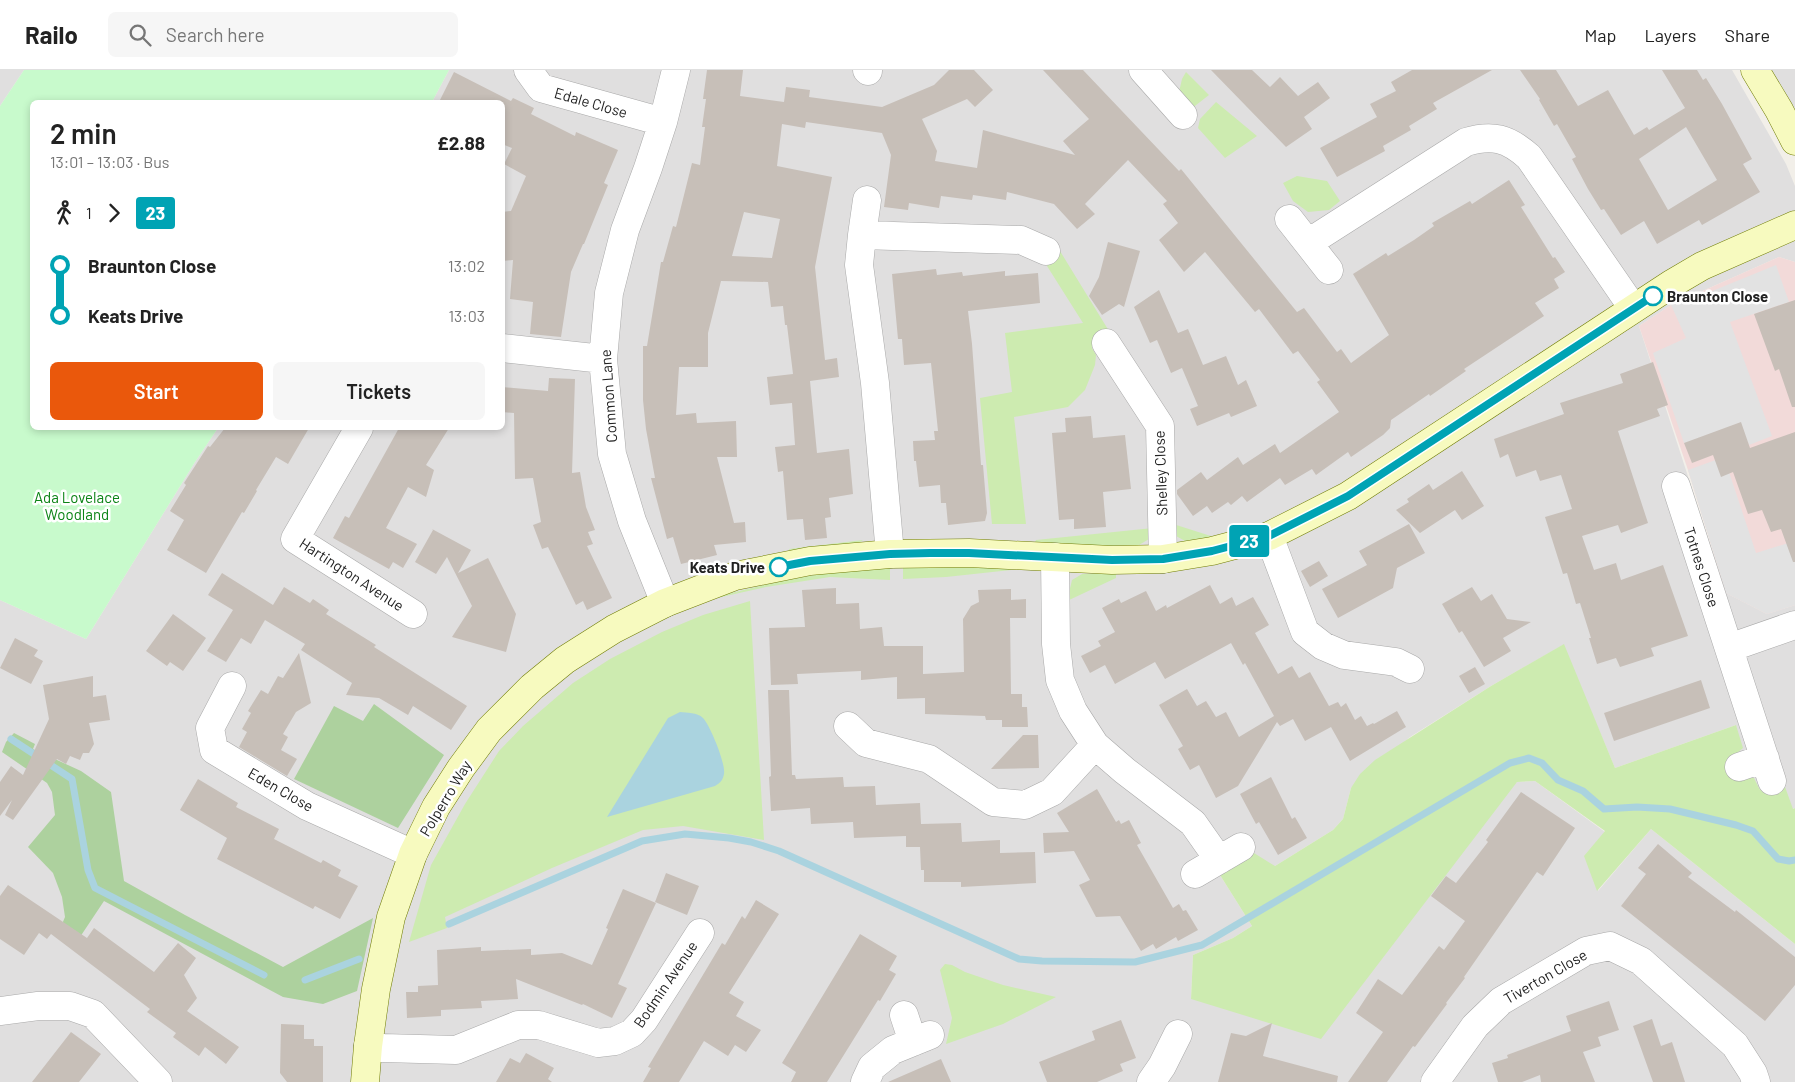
<!DOCTYPE html>
<html lang="en">
<head>
<meta charset="utf-8">
<style>
  :root { --surface:#fff; --page:#f6f6f6; --text:#222; --muted:#767676; --line:#e0e0e0; --accent:#ea580c }
  body { margin:0; font-family:Barlow,sans-serif; background:var(--page); color:var(--text); height:100vh; display:flex; flex-direction:column; font-size:19px; white-space:nowrap }
  * { box-sizing:border-box; margin:0 }
  p { font-size:16px; color:var(--muted) }
  .icon { flex:none; width:28px; height:28px; fill:none; stroke:currentColor; stroke-width:2; stroke-linecap:round; stroke-linejoin:round }
  .map { position:relative; flex:1; overflow:hidden }
  .details { position:absolute; left:30px; top:30px; width:475px; height:330px; display:flex; flex-direction:column; background:var(--surface); border-radius:8px; box-shadow:0 2px 8px #0003 }
  .details>* { flex:none }
  .badge { padding:0 10px; border-radius:4px; font-size:18px; line-height:32px }
  .map>.badge { position:absolute; translate:-50% -50%; box-shadow:0 0 0 2px #fff }
  .legs { display:flex; align-items:center; gap:8px; height:55px; padding:0 20px; font-size:16px }
  .legs p { margin-inline-start:auto }
  .head { display:flex; align-items:center; justify-content:space-between; height:85px; padding:0 20px }
  h1 { font-size:28px; font-weight:600; line-height:38px }
  .cta { display:flex; gap:10px; margin-top:auto; padding:10px 20px }
  .cta a { flex:1; height:58px; border-radius:8px; background:var(--accent); color:#fff; font-size:20px; font-weight:600; line-height:58px; text-align:center }
  .cta a+a { background:var(--page); color:var(--text) }
  ul { padding:0 20px; list-style:none }
  li { display:flex; align-items:center; gap:18px; height:50px; font-size:19px }
  li i { display:grid; place-items:center; width:8px; height:100%; margin:0 6px; background:currentColor }
  li i::after { content:''; width:12px; height:12px; margin:-6px; border:4px solid; border-radius:50%; background:var(--surface) }
  li p { margin-inline-start:auto }
  li:first-child i { background:linear-gradient(#0000 50%,currentColor 0) }
  li:last-child i { background:linear-gradient(currentColor 50%,#0000 0) }
  header { display:flex; align-items:center; gap:30px; box-sizing:border-box; height:70px; padding:0 25px; background:var(--surface); border-bottom:1px solid var(--line) }
  header strong { font-size:24px }
  nav { display:flex; gap:28px; margin-inline-start:auto; font-size:18px }
  .search { width:350px; height:45px; background:var(--page); display:flex; align-items:center; gap:12px; box-sizing:border-box; padding:0 18px; border-radius:8px; color:var(--muted); font-size:19px }
  .map>svg:first-child { display:block }
  .residential { fill:#e0dfdf }
  .commercial { fill:#f2dad9 }
  .grass { fill:#cdebb0 }
  .forest { fill:#add19e }
  .park { fill:#c8facc }
  .parking { fill:#e2e2e2 }
  .water { fill:#aad3df }
  .lines { fill:none; stroke-linecap:round; stroke-linejoin:round }
  .stream { stroke:#aad3df; stroke-width:7 }
  .building { fill:#c7bfb8; fill-rule:evenodd }
  .street-casing { stroke:#a9a9a9; stroke-width:29 }
  .secondary-casing { stroke:#707d05; stroke-width:29 }
  .street { stroke:#fff; stroke-width:28 }
  .secondary { stroke:#f7fabf; stroke-width:28 }
  .line-1-casing { stroke:#fff; stroke-width:11 }
  .line-1 { stroke:#00a3b4; stroke-width:8 }
  .stop-1-dot { fill:#fff; stroke:#00a3b4; stroke-width:2.5 }
  .labels { text-anchor:middle; dominant-baseline:central; stroke-width:5; stroke-linejoin:round; paint-order:stroke }
  .street-label { font-size:15px; fill:#222; stroke:#fff }
  .stop-label { font-size:15px; font-weight:bold; fill:#222; stroke:#fff; text-anchor:start }
  .park-label { font-size:15px; fill:#0c8416; stroke:#fff }
</style>
</head>
<body>
<header>
<strong>Railo</strong>
<div class="search"><svg class="icon" aria-label="search" viewBox="0 0 24 24"><circle cx="10" cy="10" r="6"/><path d="M15 15l6 6"/></svg>Search here</div>
<nav><a>Map</a><a>Layers</a><a>Share</a></nav>
</header>
<div class="map">
<svg width="1795" height="1012" viewBox="0 0 1795 1012">
  <rect width="100%" height="100%" fill="#f2efe9"/>
  <path class="residential" d="M0 0H24L0 36Z
    M449 0H1732L1786 94 1795 116V192L1779 187 1671 235 1639 256 1726 523 1767 544 1795 535V738L1793 739 1737 707 1731 688 1736 655 1615 698 1563 575 1491 616 1410 667 1351 718 1343 749 1333 760 1275 796 1220 805 1252 856 1233 868 1193 885 1191 929 1517 712 1535 711 1605 762 1598 821 1651 759 1795 874V1012H0V530L86 569 195 392 218 358H502V32H432Z
    M1769 0H1795V44Z"/>
  <path class="commercial" d="M1779 187 1795 192V535L1767 544 1726 523 1688 400 1639 256 1671 235Z"/>
  <path class="grass" d="M1186 2 1209 25 1191 39 1179 22 1182 9Z
    M1216 32 1257 66 1225 88 1198 58 1200 49Z
    M1297 106 1327 111 1340 131 1329 140 1308 142 1293 131 1283 113Z
    M1060 181 1109 261 1092 278 1096 285 1095 295 1085 320 1068 337 1014 347 1026 454H992L980 328 1012 322 1005 263 1083 253 1047 196Z
    M1170 453 1214 467 1185 471 1176 466Z
    M1153 458 1149 469 1139 475 1104 476 1035 472 1036 470Z
    M863 470 856 475 790 482 789 479Z
    M919 496H950L1010 498 1011 500 946 507 903 509V498Z
    M890 498V510L830 507 766 517 699 532C747 518 797 506 847 501 861 499 876 499 890 498Z
    M1116 503V508L1067 531 1072 510 1082 504Z
    M750 531 764 770 683 756 643 760 552 798 445 847 447 858 409 872 431 795 465 734 499 681 523 656 573 613 610 589 662 562 703 545Z
    M1564 574 1615 698 1736 655 1743 678 1731 688 1737 706 1754 708 1760 720 1784 714 1793 739 1795 738V874L1651 759 1597 821 1584 786 1605 761 1535 711 1517 712 1321 969 1191 929 1193 885 1233 868 1252 856 1220 805 1254 783 1275 796 1333 760 1343 749 1351 718 1360 704 1375 690 1491 616Z
    M945 894 952 895 965 902 1003 915 1056 927 1003 954 946 974 952 948 940 900Z"/>
  <path class="forest" d="M374 634 444 685 398 758 294 709 334 636 363 651Z
    M14 663 35 674 33 679 81 701 111 722 124 811 185 845 283 897 373 848 357 921 323 934 283 927 104 831 74 876 57 866 65 847 62 827 53 803 28 777 55 745 52 722 47 713 2 682 6 672Z"/>
  <path class="park" d="M24 0H449L432 32H32V358H218L195 392 86 569 0 530V36Z"/>
  <path class="parking" d="M1776 195 1789 232 1730 252 1772 366 1749 375 1748 372 1684 373 1653 283 1686 268 1671 235 1703 221 1705 224Z
    M1724 387 1756 483 1795 471V535L1767 544 1726 523 1688 400Z"/>
  <path class="water" d="M680 642C687 643 697 642 703 648 710 655 726 694 724 704 723 710 720 713 715 716L607 747 668 648Z"/>
  <g class="lines">
    <path class="stream" d="M11 669 72 709 88 800 95 818 264 905
      M449 854 642 771 685 764 729 768 751 772 779 781 1019 889 1042 891 1135 892 1202 875 1510 693 1529 688 1542 693 1558 710 1583 721 1604 739 1637 737 1670 739 1736 755 1753 761 1778 789 1789 791 1795 790
      M305 910 359 889"/>
  </g>
  <path class="building" d="M707 0H743L740 26 784 32 786 17 810 20 809 27 882 37 934 15 949 0H974L993 20 975 37 967 29 922 49 937 81 935 91 977 98 983 60 1075 85 1063 71 1089 49 1043 0H1083L1179 101 1181 99 1297 242 1304 238 1337 282 1341 279 1351 293 1389 265 1353 204 1386 183 1388 186 1414 170 1434 156 1432 153 1470 131 1472 134 1509 110 1525 135 1521 137 1553 188 1555 187 1565 202 1554 209 1559 218 1535 233 1544 246 1464 299 1466 301 1430 326 1429 324 1391 350 1390 358 1383 365 1351 387 1348 382 1316 405 1312 399 1285 415 1280 408 1247 432 1242 426 1231 435 1228 432 1212 443 1207 436 1193 446 1177 424V420L1201 402 1207 410 1238 387 1243 395 1275 374 1280 383 1339 342 1317 312 1320 310 1298 281 1293 284 1259 239 1255 242 1205 182 1184 202 1159 170 1178 153 1163 134 1167 131 1128 90 1085 134 1095 144 1077 159 1054 134 1007 122 1006 130 973 125 972 130 941 126 939 138 909 133 908 140 884 137 891 85 882 63 806 52 805 58 782 54 777 96 832 107 815 197 825 290 837 288 839 307 810 311 817 383 849 379 853 424 829 428 831 447 825 448 827 468 805 470 803 449 787 450 783 401 778 402 775 377 795 375 792 333 770 335 767 307 793 304 787 255H785L783 236 771 237 768 212 721 211 708 263V297H679L676 345 696 343 697 353 736 351 737 387H717L734 453 745 452 746 472 714 475 717 485 681 494 673 467 667 469 651 408H655L646 359 643 330V276H647L661 192H663L673 156 676 157 692 93 700 95 705 57H702L706 29H703ZM744 142 780 149 772 188 732 186Z
    M1211 0H1252L1270 17 1280 7 1298 26 1318 12 1330 28 1304 47 1312 59 1286 77Z
    M1412 0H1492L1433 33 1437 39 1409 56 1411 60 1383 76 1385 81 1337 107 1320 78 1377 47 1370 34 1396 21 1391 12Z
    M1520 0H1556L1578 36 1608 20 1634 65 1647 57 1649 60 1685 38 1662 0H1697L1703 10 1706 8 1722 34 1752 89 1743 94 1760 122 1702 155 1699 150 1657 174 1644 151 1621 165 1604 139 1601 140 1588 119 1572 89 1576 87 1557 54 1554 56 1539 30 1540 29ZM1686 57 1717 110 1668 140 1639 89Z
    M454 2 511 31 513 28 534 38 531 44 575 66 576 62 618 80 604 113 608 115 584 174H583L571 202 561 267 530 264 533 232 510 229 513 190 502 191V142L511 141 526 106 504 94 512 78 502 74V32H439Z
    M1108 172 1140 181 1124 237 1119 234 1102 245 1089 226 1099 207Z
    M936 199 937 205 962 202 963 206 1005 201V206L1038 203 1040 233 968 241 972 274 981 395H983L987 443 985 451 948 455 946 433H941L940 415 919 417 916 391H914L913 371 935 370 934 361H938L931 293 904 295 902 269H898L892 204Z
    M1159 220 1178 263 1188 259 1203 295 1226 286 1238 315 1246 310 1257 336 1231 347 1229 343 1197 356 1190 339 1198 336 1182 298 1171 303 1157 270 1150 273 1134 237Z
    M1795 230V337H1792L1779 299 1775 301 1754 244Z
    M1653 292 1668 335 1657 339 1660 346 1618 361 1648 453 1621 463 1618 455 1582 466 1594 500 1616 493 1621 510 1663 495 1688 566 1651 578 1654 586 1620 597 1616 588 1597 594 1589 568H1591L1580 533 1576 534 1567 503 1563 504 1545 447 1572 439 1561 405 1540 411 1536 400 1516 407 1508 384 1500 388 1494 369 1564 344 1560 333 1623 313 1620 304Z
    M549 308 575 309 572 403 580 402 586 437 595 460 588 462 593 474 587 476 612 528 587 540 583 531 576 535 548 477 542 479 533 455 541 452 533 408 515 409 514 343 502 342V317L548 321Z
    M1091 346 1093 368 1125 365 1131 419 1103 422 1106 457 1074 459V449L1059 450 1052 363 1066 362 1065 348Z
    M1741 352 1750 378 1795 362V492H1793L1781 459 1771 462 1762 440 1748 444 1733 402 1721 407 1713 385 1692 393 1684 373Z
    M225 358H309L288 394 276 387 256 420 257 421 244 443 242 442 206 503 167 480 184 450 170 441 186 415 184 413 208 376 210 377Z
    M399 358H449L426 395 434 400 426 427 408 417 386 458 417 474 403 498 393 492 389 499 333 468 345 446 349 448Z
    M1462 401 1484 436 1462 450 1455 440 1420 463 1396 440 1409 432 1407 429 1429 414 1433 420Z
    M1409 454 1425 483 1397 498 1393 518 1338 548 1322 519 1367 495 1359 481Z
    M432 459 471 480 458 503 488 488 516 544 506 582 452 567 472 536 447 487 436 504 415 492 433 460Z
    M1319 491 1328 506 1310 517 1301 501Z
    M222 503 273 535 284 517 310 533 313 529 329 540 326 544 376 575 374 577 467 636 451 660 413 636 408 645 379 628 346 625 352 613 301 580 305 574 265 550 251 574 241 568 226 592 207 581 233 540 208 525Z
    M1210 515 1220 534 1232 527 1236 536 1253 527 1269 555 1255 563 1278 604 1292 596 1299 608 1310 602 1329 636 1338 632 1341 637 1346 633 1355 650 1361 646 1367 656 1373 653 1374 654 1397 641 1406 657 1350 691 1331 657 1305 671 1293 649 1280 656 1277 652 1238 716 1216 728 1199 695 1190 700 1178 679 1183 676 1159 635 1187 619 1197 636 1206 631 1216 647 1226 642 1239 667 1274 646 1245 593 1243 595 1231 573 1165 609 1155 592 1115 614 1105 595 1090 603 1081 586 1101 576 1098 571 1115 562 1102 538 1119 529 1121 533 1146 521 1156 541 1166 535 1167 538Z
    M1472 517 1481 531 1492 524 1507 549 1531 552 1503 568 1511 581 1484 597 1462 561 1459 563 1442 534Z
    M836 518V534L859 533 860 559 882 557 884 576H923V604L964 602 963 549 971 536 979 532 978 520 1011 519V530L1026 529V548H1010L1011 624H1022V637H1027L1028 657H1002V650H986L985 646 925 644V628L897 629V607L861 610V601L797 604 798 614 771 615 769 558 805 557 802 520Z
    M173 544 206 568 183 601 170 592 167 596 146 581Z
    M15 568 38 580 34 586 43 591 31 614 0 598Z
    M299 583 311 633 296 642 283 664 288 667 281 680 297 689 287 706 239 677 247 662 242 659 251 643 248 641 261 620 268 624 278 606 283 608Z
    M1475 597 1485 614 1469 623 1459 606Z
    M93 606V627L106 625 110 650 89 653 94 674 89 683H83L80 690 70 686 66 694 57 689 13 750 5 745 12 730 0 746V712L11 696 23 705 49 649 43 615Z
    M1701 610 1710 638 1614 671 1604 643Z
    M768 620H789L792 705H795L796 709 843 707 844 717 875 716 876 735 920 733 921 754 961 753 962 772 1000 770V783L1035 782 1036 813 961 817V812H924V800H921L920 777H906V766L854 768 853 752 811 754 810 738 771 741 769 707 771 706Z
    M1023 665H1038L1039 698 991 699Z
    M1271 707 1292 749 1295 747 1307 768 1278 785 1259 752 1256 754 1240 724Z
    M198 709 238 733 236 737 279 759 274 769 321 793 323 790 341 800 338 806 358 816 340 849 315 836 313 839 217 789 227 768 180 740Z
    M1097 719 1116 752 1119 750 1121 754 1129 750 1141 773 1137 775 1173 838 1179 834 1183 841 1186 840 1198 860 1178 871 1176 867 1156 879 1153 874 1141 881 1120 846 1096 847 1079 815 1090 810 1074 781 1044 783 1043 763 1069 762 1057 743Z
    M1521 722 1575 758 1543 806 1537 802 1464 907 1465 908 1446 933 1447 934 1415 977 1413 976 1387 1012H1348L1383 962 1356 943 1378 909 1402 925 1439 876 1444 880 1465 851 1431 826 1446 806 1456 813 1488 772 1486 770Z
    M1658 774 1692 803 1688 807 1735 842 1736 840 1795 887V915L1765 951 1621 836 1646 804 1638 798Z
    M666 803 699 816 687 845 655 832Z
    M8 815 87 868 94 858 154 902 178 873 196 888 184 905 197 928 187 941 239 977 226 994 205 977 199 986 173 967 176 963 147 942 150 939 51 864 47 869 39 863 24 885 0 869V826Z
    M623 819 656 833 618 914 627 918 612 948 583 934 582 935 516 909 518 929 481 931 482 938 441 940V946L407 948 406 922H418V916L438 915 437 880 481 877V881L531 879V885L562 883 592 895 608 859 606 858Z
    M756 830 779 844 729 923 744 932 736 946 761 960 746 982 735 975 728 986 704 971 679 1012H643L651 998 648 997 722 873 725 875 742 846 745 849Z
    M860 864 897 886 889 900 896 904 880 931 878 930 827 1012H791L796 1002 782 993Z
    M1609 931 1619 960 1598 967 1601 976 1583 982 1595 1012H1541L1540 1005 1522 1012H1498L1492 993 1508 988 1507 985 1571 961 1566 946Z
    M1652 949 1661 976 1672 972 1685 1012H1653L1633 956Z
    M1121 950 1136 988 1120 994 1123 1001 1097 1012H1047L1039 992 1095 970 1092 961Z
    M1272 953 1263 986 1338 1006 1337 1012H1218L1231 963 1246 966Z
    M281 954 304 955V969H314V976H323V1012H287L280 1003Z
    M71 962 101 984 79 1012H32Z
    M526 983 554 998 548 1009 552 1012H496L510 988 520 993Z
    M941 989 951 1012H888Z"/>
  <g class="lines">
    <defs>
      <path id="street" d="M528 0 541 18 663 52
        M867 0 868 1
        M1143 0 1183 45
        M1289 149 1329 200
        M862 165 867 130
        M1308 173 1466 72C1492 64 1508 68 1529 87L1633 238
        M1106 273 1160 356 1163 489
        M502 278 603 289
        M359 358 295 469 413 544
        M1676 416 1772 711
        M1269 466 1305 562 1323 576 1344 585 1396 592 1410 599
        M890 484 875 313 859 195 862 165 1021 170 1046 181
        M1055 487 1056 574 1060 610 1073 641 1095 675 1125 701 1193 753 1219 790
        M665 533 632 451 612 384 603 289 609 223 625 160 648 98 663 52 676 0
        M1729 578 1795 555
        M232 616 210 658 214 680 307 736 413 784
        M848 656 866 673 929 689 993 732 1025 735 1052 722 1095 675
        M1739 697 1765 688
        M1195 804 1241 777
        M0 941 38 936H70L93 944 158 1012
        M904 945 913 972
        M368 976 383 978 456 980 518 955H539L598 973 615 971 632 963 644 950 700 863
        M865 1012 872 997 893 980 930 965
        M1151 1012 1162 996 1178 964
        M1435 1012 1475 956 1501 931 1586 881 1610 876 1641 891 1735 975 1753 1003 1756 1012"/>
      <path id="secondary" d="M1755 0 1779 40 1795 71
        M365 1012 368 976 376 919 391 847 413 784 436 737 461 698 489 660 532 617 565 590 614 559 665 533 735 506 810 491 890 484 969 483 1112 490 1163 489 1212 481 1269 466 1348 426 1673 213 1702 196 1795 155"/>
    </defs>
    <use href="#street" class="street-casing"/>
    <use href="#secondary" class="secondary-casing"/>
    <use href="#street" class="street"/>
    <use href="#secondary" class="secondary"/>
  </g>
  <g class="lines">
    <defs>
      <path id="line-1" d="M779 497 810 491 890 484 930 483H969L1112 490 1163 489 1212 481 1269 466 1348 426 1653 226"/>
    </defs>
    <use href="#line-1" class="line-1-casing"/>
    <use href="#line-1" class="line-1"/>
  </g>
  <g class="stop-1-dot">
    <circle cx="1653" cy="226" r="9"/>
    <circle cx="779" cy="497" r="9"/>
  </g>
  <g class="labels">
    <g class="street-label">
      <text transform="translate(591 32) rotate(16)">Edale Close</text>
      <text transform="translate(608 326) rotate(-94)">Common Lane</text>
      <text transform="translate(1160 403) rotate(-92)">Shelley Close</text>
      <text transform="translate(1702 497) rotate(72)">Totnes Close</text>
      <text transform="translate(352 504) rotate(33)">Hartington Avenue</text>
      <text transform="translate(281 719) rotate(30)">Eden Close</text>
      <text transform="translate(445 728) rotate(-59)">Polperro Way</text>
      <text transform="translate(1545 906) rotate(-30)">Tiverton Close</text>
      <text transform="translate(665 914) rotate(-56)">Bodmin Avenue</text>
    </g>
    <g class="stop-label">
      <text x="1667" y="226">Braunton Close</text>
      <text x="765" y="497" text-anchor="end">Keats Drive</text>
    </g>
    <g class="park-label">
      <text x="77" y="427">Ada Lovelace<tspan x="77" dy="17">Woodland</tspan></text>
    </g>
  </g>
</svg>
<b class="badge" style="left:1249px;top:471px;background:#00a3b4;color:#fff">23</b>
<section class="details">
<div class="head"><div><h1>2 min</h1><p>13:01 – 13:03 · Bus</p></div><b>£2.88</b></div>
<div class="legs"><svg class="icon" aria-label="walk" viewBox="0 0 24 24"><circle cx="13" cy="4" r="2"/><path d="M13 8l-2 6 4 7M11 14l-3 7M7 12l3-4h3l4 4"/></svg>1<svg class="icon" aria-label="forward" viewBox="0 0 24 24"><path d="M9 5l7 7-7 7"/></svg><b class="badge" style="background:#00a3b4;color:#fff">23</b></div>
<ul>
<li><i style="color:#00a3b4"></i><b>Braunton Close</b><p>13:02</p></li>
<li><i style="color:#00a3b4"></i><b>Keats Drive</b><p>13:03</p></li>
</ul>
<div class="cta"><a>Start</a><a>Tickets</a></div>
</section>
</div>
</body>
</html>
